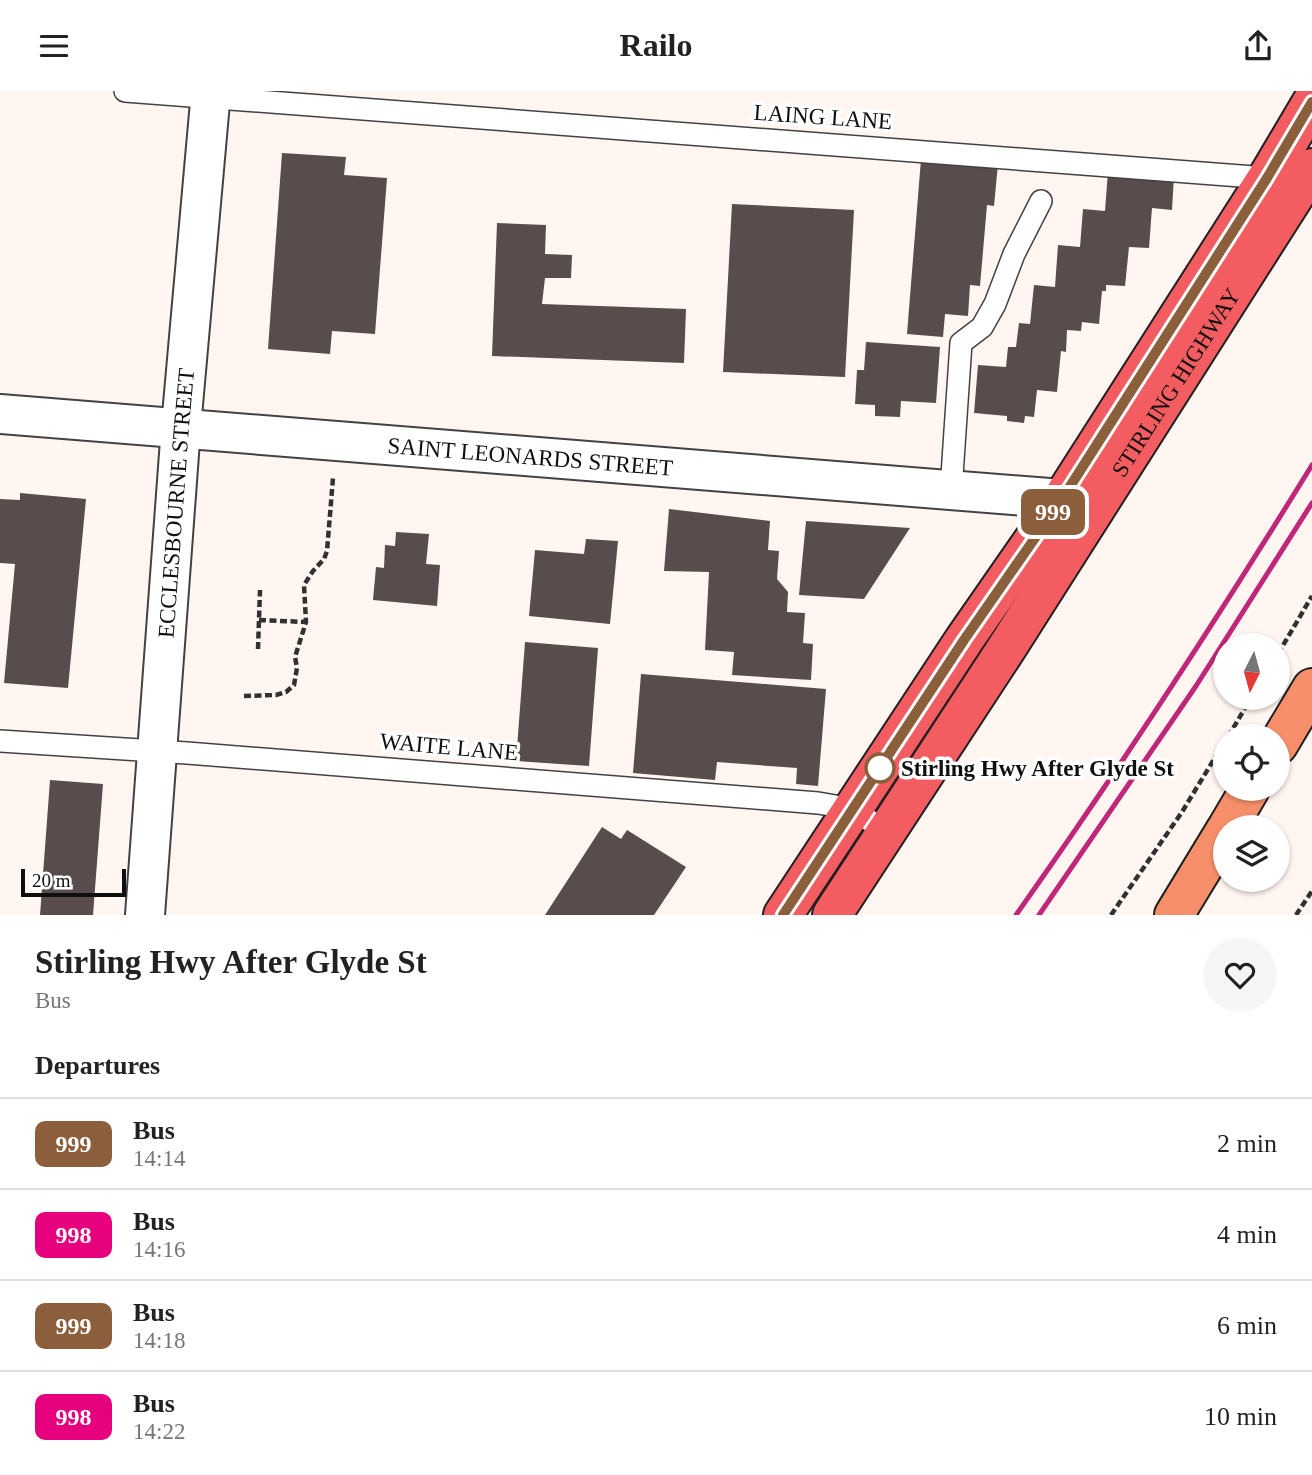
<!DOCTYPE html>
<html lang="en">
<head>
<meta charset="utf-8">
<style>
  :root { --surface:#fff; --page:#f6f6f6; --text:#222; --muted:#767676; --line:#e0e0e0 }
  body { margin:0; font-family:Georgia,serif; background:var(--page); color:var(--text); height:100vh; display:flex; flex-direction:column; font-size:26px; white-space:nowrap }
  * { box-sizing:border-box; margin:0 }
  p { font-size:23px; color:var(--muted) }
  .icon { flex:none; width:38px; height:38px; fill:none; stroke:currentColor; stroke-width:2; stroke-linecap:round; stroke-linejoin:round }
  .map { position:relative; height:824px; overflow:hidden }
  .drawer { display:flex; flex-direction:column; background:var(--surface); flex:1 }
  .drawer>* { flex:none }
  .badge { padding:0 14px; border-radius:10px; font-size:24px; line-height:46px }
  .needle { width:46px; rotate:186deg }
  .controls { position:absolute; left:1213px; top:542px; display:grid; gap:14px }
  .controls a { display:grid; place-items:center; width:77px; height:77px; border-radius:50%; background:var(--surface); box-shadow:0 2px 5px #0004; font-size:35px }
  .scale { position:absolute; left:21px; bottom:18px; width:105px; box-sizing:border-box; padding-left:7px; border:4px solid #0f0f0f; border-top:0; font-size:19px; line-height:24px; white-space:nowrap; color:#0f0f0f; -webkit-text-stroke:5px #fff; paint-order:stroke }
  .map>.badge { position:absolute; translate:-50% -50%; box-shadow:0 0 0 4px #fff }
  h2 { padding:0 35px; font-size:26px; line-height:63px }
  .round { display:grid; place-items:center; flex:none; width:74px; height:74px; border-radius:37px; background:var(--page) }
  .overview { display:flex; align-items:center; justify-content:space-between; height:119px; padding:0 35px }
  h1 { font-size:33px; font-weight:700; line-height:52px }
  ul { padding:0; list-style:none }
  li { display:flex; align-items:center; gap:21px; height:91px; padding:0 35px; border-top:2px solid var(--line) }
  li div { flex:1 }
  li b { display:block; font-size:26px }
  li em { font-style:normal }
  li .badge { min-width:77px; font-weight:700; text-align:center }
  header { display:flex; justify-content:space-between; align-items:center; height:91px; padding:0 35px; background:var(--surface); font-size:32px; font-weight:700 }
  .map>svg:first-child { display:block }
  .building { fill:#584c4d }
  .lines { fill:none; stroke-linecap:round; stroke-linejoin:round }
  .lane-casing { stroke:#424242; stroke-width:24 }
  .street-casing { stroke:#424242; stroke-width:42 }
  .primary-casing { stroke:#202020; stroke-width:42 }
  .highway-casing { stroke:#202020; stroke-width:42 }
  .path { stroke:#313131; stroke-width:4.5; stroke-dasharray:7 3.5; stroke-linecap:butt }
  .lane { stroke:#fff; stroke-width:21 }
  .street { stroke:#fff; stroke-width:38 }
  .primary { stroke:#f7906a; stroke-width:38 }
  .highway { stroke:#f35c60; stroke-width:38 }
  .rail { stroke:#c02778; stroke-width:5 }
  .line-casing { stroke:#fff; stroke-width:16 }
  .line { stroke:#8b5e3c; stroke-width:10 }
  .stop-dot { fill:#fff; stroke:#8b5e3c; stroke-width:3.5 }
  .labels { text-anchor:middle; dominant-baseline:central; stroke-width:7; stroke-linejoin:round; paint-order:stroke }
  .street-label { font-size:23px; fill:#0f0f0f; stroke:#fff }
  .stop-label { font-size:23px; font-weight:bold; fill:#0f0f0f; stroke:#fff; text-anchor:start }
</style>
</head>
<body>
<header><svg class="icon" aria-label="menu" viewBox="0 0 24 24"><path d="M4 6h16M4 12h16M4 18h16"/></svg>Railo<svg class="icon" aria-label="share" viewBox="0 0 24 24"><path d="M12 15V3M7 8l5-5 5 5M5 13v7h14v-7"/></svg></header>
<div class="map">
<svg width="1312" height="824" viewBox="0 0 1312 824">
  <rect width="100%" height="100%" fill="#fff6f2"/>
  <path class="building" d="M282 62 346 66 344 84 387 87 375 243 332 240 330 263 268 258Z
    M921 68 998 73 994 115 987 114 980 195 970 194 968 225 945 223 943 246 907 243Z
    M1108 80 1174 85 1172 119 1152 117 1149 157 1129 156 1125 195 1106 194V200H1102L1099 233 1082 231 1081 240 1067 239 1066 261 1061 260 1057 301 1037 299 1034 326 1025 325 1024 332 1007 330V325L974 322 978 274 1006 276 1008 256H1016L1019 232 1030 233 1034 194 1055 196 1058 154 1080 156 1083 118 1105 120Z
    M732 113 854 119 845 286 723 281Z
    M497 132 546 134 545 163 572 164 571 187H545L542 213 686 218 684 272 492 265Z
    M866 251 940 256 936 312 901 310 900 326 875 325V314L855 313 857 279H864Z
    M20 402 86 408 68 597 4 592 15 473 0 472V408L20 409Z
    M669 418 770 430 768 459 779 460 777 488 788 501 787 521 805 522 803 552 813 553 811 589 732 584 734 561 705 559 709 481 664 480Z
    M806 430 910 437 864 508 799 504Z
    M396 441 429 443 426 473 440 474 437 515 373 509 376 476 384 477 385 454 395 455Z
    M586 448 618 450 610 533 529 525 535 459 584 463Z
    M525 551 598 557 589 675 516 670Z
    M641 583 826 598 818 695 796 693 797 677 717 671 715 689 633 682Z
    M50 689 103 693 93 824H40Z
    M602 736 621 748 627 739 686 776 654 824H545Z"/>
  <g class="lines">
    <defs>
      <path id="lane" d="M125 0 1267 87
        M951 399 961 252 982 236 995 213 1014 163 1041 110
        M0 650 187 662 818 712 853 718 886 741"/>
      <g id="street">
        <path id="s1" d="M0 323 1062 408"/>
        <path id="s2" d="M145 824 181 336 211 0"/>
      </g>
      <path id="primary" d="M1278 654 1312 597
        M1227 737 1250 698
        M1174 824 1225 740"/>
      <g id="highway">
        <path d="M783 824 964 549 1062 408 1267 87 1312 11"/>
        <path id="s3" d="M832 824 1008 555 1312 77"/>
      </g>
    </defs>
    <use href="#lane" class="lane-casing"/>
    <use href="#street" class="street-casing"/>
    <use href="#primary" class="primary-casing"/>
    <use href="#highway" class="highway-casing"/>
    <path class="path" d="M259 529 306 531
      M258 558 260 499
      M1278 563 1312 505
      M244 605 276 604 286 601 294 594 297 577 295 566 306 531 304 494 313 480 324 468 327 460 333 387
      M1228 646 1251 607
      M1111 824 1182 721 1225 650
      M1296 824 1312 800"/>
    <use href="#lane" class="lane"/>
    <use href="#street" class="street"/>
    <use href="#primary" class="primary"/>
    <use href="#highway" class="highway"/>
    <path class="rail" d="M1016 824C1120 677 1218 527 1312 374
      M1039 824 1196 595 1312 412"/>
  </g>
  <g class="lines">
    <defs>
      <path id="line" d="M783 824 964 549 1062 408 1267 87 1312 11"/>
    </defs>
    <use href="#line" class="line-casing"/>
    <use href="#line" class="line"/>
  </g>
  <circle class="stop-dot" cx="880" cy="677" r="14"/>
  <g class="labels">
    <g class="street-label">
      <text transform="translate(823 26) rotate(4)">LAING LANE</text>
      <text stroke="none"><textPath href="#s3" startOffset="634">STIRLING HIGHWAY</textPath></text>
      <text stroke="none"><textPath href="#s1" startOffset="532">SAINT LEONARDS STREET</textPath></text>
      <text stroke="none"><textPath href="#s2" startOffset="413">ECCLESBOURNE STREET</textPath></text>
      <text transform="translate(449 656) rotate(5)">WAITE LANE</text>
    </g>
    <g class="stop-label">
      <text x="901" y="677">Stirling Hwy After Glyde St</text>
    </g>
  </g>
</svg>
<div class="controls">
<a><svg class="needle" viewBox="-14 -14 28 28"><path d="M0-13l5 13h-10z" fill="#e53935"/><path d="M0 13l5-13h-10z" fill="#767676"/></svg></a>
<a><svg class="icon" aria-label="locate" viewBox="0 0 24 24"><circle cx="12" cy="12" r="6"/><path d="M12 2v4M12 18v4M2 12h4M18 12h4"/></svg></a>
<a><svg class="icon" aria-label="layers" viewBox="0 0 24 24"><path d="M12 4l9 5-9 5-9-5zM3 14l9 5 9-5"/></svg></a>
</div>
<div class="scale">20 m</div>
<b class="badge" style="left:1053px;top:421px;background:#8b5e3c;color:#fff">999</b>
</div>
<section class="drawer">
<div class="overview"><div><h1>Stirling Hwy After Glyde St</h1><p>Bus</p></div><a class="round"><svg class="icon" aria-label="heart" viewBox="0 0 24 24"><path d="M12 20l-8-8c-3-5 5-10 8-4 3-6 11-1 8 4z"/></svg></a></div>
<h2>Departures</h2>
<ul>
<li><span class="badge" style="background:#8b5e3c;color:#fff">999</span><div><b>Bus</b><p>14:14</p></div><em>2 min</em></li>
<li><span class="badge" style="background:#e6007e;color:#fff">998</span><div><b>Bus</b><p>14:16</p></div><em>4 min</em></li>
<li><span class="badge" style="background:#8b5e3c;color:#fff">999</span><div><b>Bus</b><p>14:18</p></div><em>6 min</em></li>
<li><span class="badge" style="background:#e6007e;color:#fff">998</span><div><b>Bus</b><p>14:22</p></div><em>10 min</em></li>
</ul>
</section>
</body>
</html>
